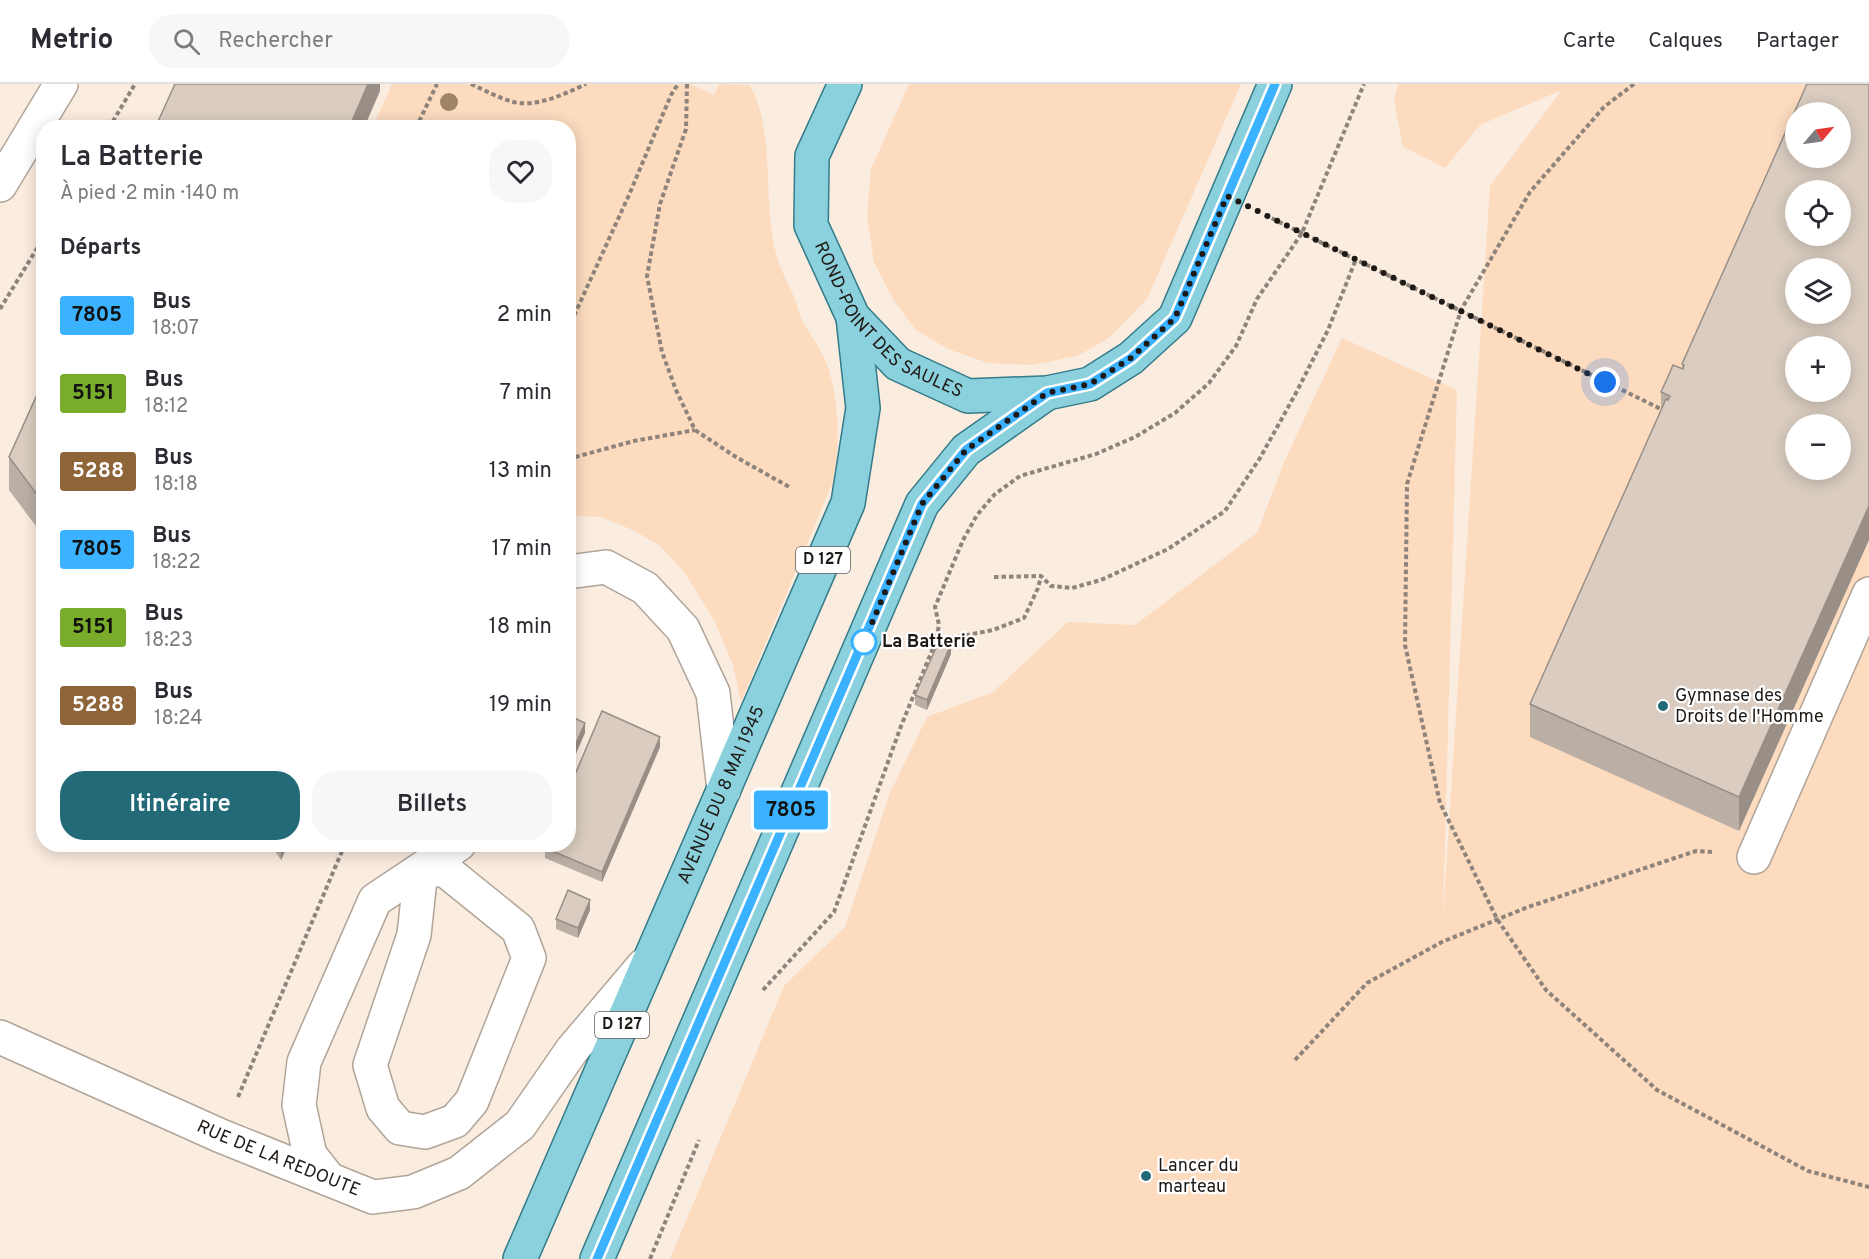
<!DOCTYPE html>
<html lang="fr">
<head>
<meta charset="utf-8">
<style>
  :root { --surface:#fff; --page:#f7f7f7; --text:#2b2b33; --muted:#7c7c81; --line:#e1e1e2; --accent:#226a78 }
  body { margin:0; font-family:Overpass,sans-serif; background:var(--page); color:var(--text); height:100vh; display:flex; flex-direction:column; font-size:22px; white-space:nowrap }
  * { box-sizing:border-box; margin:0 }
  p { font-size:20px; color:var(--muted) }
  .icon { flex:none; width:33px; height:33px; fill:none; stroke:currentColor; stroke-width:2; stroke-linecap:round; stroke-linejoin:round }
  .map { position:relative; flex:1; overflow:hidden }
  .details { position:absolute; left:36px; top:36px; width:540px; height:732px; display:flex; flex-direction:column; background:var(--surface); border-radius:24px; box-shadow:0 3px 15px #0003 }
  .details>* { flex:none }
  .badge { padding:0 12px; border-radius:4px; font-size:21px; line-height:39px }
  .needle { width:39px; rotate:61deg }
  .fabs { position:absolute; left:1785px; top:18px; display:grid; gap:12px }
  .fabs a { display:grid; place-items:center; width:66px; height:66px; border-radius:50%; background:var(--surface); box-shadow:0 3px 15px #0003; font-size:30px }
  .you { position:absolute; width:30px; height:30px; margin:-15px; border:4px solid #fff; border-radius:50%; background:#1a73e8; box-shadow:0 0 0 9px #1a73e833 }
  .map>.badge { position:absolute; translate:-50% -50%; box-shadow:0 0 0 3px #fff }
  h2 { padding:0 24px; font-size:22px; line-height:54px }
  .round { display:grid; place-items:center; flex:none; width:63px; height:63px; border-radius:24px; background:var(--page) }
  .summary { display:flex; align-items:center; justify-content:space-between; height:102px; padding:0 24px }
  h1 { font-size:28px; font-weight:600; line-height:45px }
  .action { display:flex; gap:12px; margin-top:auto; padding:12px 24px }
  .action a { flex:1; height:69px; border-radius:24px; background:var(--accent); color:#fff; font-size:24px; font-weight:600; line-height:69px; text-align:center }
  .action a+a { background:var(--page); color:var(--text) }
  ul { padding:0; list-style:none }
  li { display:flex; align-items:center; gap:18px; height:78px; padding:0 24px }
  li div { flex:1 }
  li b { display:block; font-size:22px }
  li em { font-style:normal }
  li .badge { min-width:66px; font-weight:700; text-align:center }
  header { display:flex; align-items:center; gap:36px; box-sizing:border-box; height:84px; padding:0 30px; background:var(--surface); border-bottom:2px solid var(--line) }
  header strong { font-size:28px }
  nav { display:flex; gap:33px; margin-inline-start:auto; font-size:21px }
  .search { width:420px; height:54px; background:var(--page); display:flex; align-items:center; gap:15px; box-sizing:border-box; padding:0 21px; border-radius:24px; color:var(--muted); font-size:22px }
  .map>svg:first-child { display:block }
  .green { fill:#fcdbbf; fill-rule:evenodd }
  .lines { fill:none; stroke-linecap:round; stroke-linejoin:round }
  .minor-casing { stroke:#b1a498; stroke-width:36 }
  .major-casing { stroke:#337b88; stroke-width:36 }
  .path { stroke:#8e847c; stroke-width:4; stroke-dasharray:4.5 3; stroke-linecap:butt }
  .minor { stroke:#fff; stroke-width:33 }
  .major { stroke:#8bd0dd; stroke-width:33 }
  .tree { fill:#9f8465 }
  .wall { fill:#bbafa5 }
  .shaded-wall { fill:#998f86 }
  .building { fill:#daccc0; stroke:#998f86; stroke-width:1.5; fill-rule:evenodd }
  .line-casing { stroke:#fff; stroke-width:14 }
  .line { stroke:#3bb2ff; stroke-width:9 }
  .walk { stroke:#1e1915; stroke-width:6; stroke-dasharray:0 10.8 }
  .stop-dot { fill:#fff; stroke:#3bb2ff; stroke-width:3 }
  .poi-dot { fill:#226a78; stroke:#fff; stroke-width:2 }
  .labels { text-anchor:middle; dominant-baseline:central; stroke-width:4.5; stroke-linejoin:round; paint-order:stroke }
  .shield { fill:#fff; stroke:#625e5b; stroke-width:1.5 }
  .shield-label { font-size:16px; font-weight:bold; fill:#1e1915 }
  .street-label { font-size:18px; fill:#1e1915; stroke:#fff }
  .stop-label { font-size:18px; font-weight:bold; fill:#1e1915; stroke:#fff; text-anchor:start }
  .poi-label { font-size:18px; fill:#1e1915; stroke:#fff; text-anchor:start }
</style>
</head>
<body>
<header>
<strong>Metrio</strong>
<div class="search"><svg class="icon" aria-label="search" viewBox="0 0 24 24"><circle cx="10" cy="10" r="6"/><path d="M15 15l6 6"/></svg>Rechercher</div>
<nav><a>Carte</a><a>Calques</a><a>Partager</a></nav>
</header>
<div class="map">
<svg width="1869" height="1175" viewBox="0 0 1869 1175">
  <rect width="100%" height="100%" fill="#fbece0"/>
  <path class="green" d="M392 0H691L714 11 719 0 750 1C778 57 760 118 778 176 782 189 789 201 794 213 798 223 800 234 806 243 814 257 825 271 829 287 840 324 840 363 832 400L741 618 733 581 714 536 684 488 659 461 633 446 601 433 569 432 568 44 373 43Z
    M909 0H1241L1147 215 1109 254 1077 272 1033 281 988 279 948 265 916 246 894 217 874 178 867 132 871 85Z
    M1398 0H1869V1175H670L784 902 845 843 890 709 927 633 993 608 1068 538 1135 541 1257 449 1285 376 1342 254 1457 306 1443 833 1490 102 1562 6 1480 41 1445 84 1403 63 1394 17ZM1796 28H1840V74H1796ZM1796 106H1840V152H1796ZM1796 184H1840V230H1796ZM1796 262H1840V308H1796ZM1796 340H1840V386H1796Z"/>
  <g class="lines">
    <defs>
      <g id="minor">
        <path d="M0 101 61 0"/>
        <path d="M568 488 606 483 645 504 683 545 713 609 724 706"/>
        <path d="M1754 773 1869 510"/>
        <path d="M421 786H445L518 845 529 874 472 1017 455 1037 425 1048 400 1044 383 1024 370 981 414 851Z"/>
        <path id="s1" d="M0 953 221 1052 373 1113 413 1108 459 1089 520 1041 572 966 644 881"/>
        <path d="M329 1095 310 1071 299 1021 304 978 375 816 459 760"/>
      </g>
      <g id="major">
        <path id="s2" d="M845 0 812 72 811 141 853 233 898 280 968 312 1047 309 1090 300 1131 274 1175 234 1275 0"/>
        <path id="s3" d="M520 1175 848 419 863 324 853 233"/>
        <path d="M597 1175 922 420 966 366 1047 309"/>
      </g>
    </defs>
    <use href="#minor" class="minor-casing"/>
    <use href="#major" class="major-casing"/>
    <path class="path" d="M471 0C484 6 497 13 510 17 534 25 565 10 586 0
      M687 0 686 45 660 120 647 192 662 268 676 306 695 346 736 373 791 404
      M1634 0 1604 23 1530 108 1461 226 1407 400 1405 561 1440 719 1497 835 1546 906 1657 1006 1808 1087 1869 1103
      M109 44 135 0
      M416 44 437 0
      M1265 131 1665 327
      M0 225 44 153
      M568 245 629 111 671 11 678 0
      M568 375 634 357 695 346
      M994 493 1041 492 1051 502 1072 504 1101 496 1168 465 1225 427 1260 374 1296 309 1328 246 1356 175
      M936 557 993 546 1024 534 1038 504 1041 492
      M763 906 834 828 901 642 936 557 939 541 935 523 963 456 977 431 995 410 1020 392 1096 370 1135 353 1175 329 1209 299 1236 262 1257 215 1302 149 1364 0
      M1295 976 1367 899 1442 858 1528 823 1696 767 1712 768
      M238 1013 345 760
      M650 1175 699 1056"/>
    <use href="#minor" class="minor"/>
    <use href="#major" class="major"/>
  </g>
  <circle class="tree" cx="449" cy="18" r="9"/>
  <path class="wall" d="M1807 0 1739 747 1530 653V620L1661 326V308L1682 284V280Z
    M44 295V453L9 406V373Z
    M951 570 927 626 915 621V611Z
    M660 663 602 798 545 774V764Z
    M270 760H288L281 776Z
    M590 826 578 854 556 845V835Z"/>
  <path class="shaded-wall" d="M368 0H380V7L364 44H349Z
    M1869 422V456L1739 747V713Z
    M951 560V570L927 626V616Z
    M585 639V649L568 688V678Z
    M660 653V663L602 798V788Z
    M281 760H288L281 776Z
    M590 816V826L578 854V844Z"/>
  <path class="building" d="M175 0H368L349 44H155Z
    M1807 0H1869V422L1739 713 1530 620 1666 315 1668 316 1670 312 1661 308 1667 295 1673 281 1683 285 1684 281 1682 280ZM1796 28H1840V74H1796ZM1796 106H1840V152H1796ZM1796 184H1840V230H1796ZM1796 262H1840V308H1796ZM1796 340H1840V386H1796Z
    M44 295V420L9 373Z
    M940 555 951 560 927 616 915 611Z
    M602 627 660 653 602 788 545 764 546 760H568V707Z
    M568 631 585 639 568 678Z
    M568 806 590 816 578 844 556 835Z"/>
  <g class="lines">
    <defs>
      <path id="line" d="M597 1175 922 420 966 366 1047 309 1090 300 1117 283 1131 274 1175 234 1275 0"/>
    </defs>
    <use href="#line" class="line-casing"/>
    <use href="#line" class="line"/>
    <path class="walk" d="M864 558 922 420 966 366 1047 309 1090 300 1117 283 1131 274 1175 234 1227 112 1605 298"/>
  </g>
  <circle class="stop-dot" cx="864" cy="558" r="12"/>
  <g class="poi-dot">
    <circle cx="1663" cy="622" r="6"/>
    <circle cx="1146" cy="1092" r="6"/>
  </g>
  <g class="labels">
    <g class="shield">
      <rect x="796" y="463" width="54" height="26" rx="4.5"/>
      <rect x="595" y="928" width="54" height="26" rx="4.5"/>
    </g>
    <g class="shield-label">
      <text x="823" y="476">D 127</text>
      <text x="622" y="941">D 127</text>
    </g>
    <g class="street-label">
      <text stroke="none"><textPath href="#s2" startOffset="276">ROND-POINT DES SAULES</textPath></text>
      <text stroke="none"><textPath href="#s3" startOffset="506">AVENUE DU 8 MAI 1945</textPath></text>
      <text stroke="none"><textPath href="#s1" startOffset="304">RUE DE LA REDOUTE</textPath></text>
    </g>
    <g class="stop-label">
      <text x="882" y="558">La Batterie</text>
    </g>
    <g class="poi-label">
      <text x="1675" y="612">Gymnase des<tspan x="1675" dy="21">Droits de l'Homme</tspan></text>
      <text x="1158" y="1082">Lancer du<tspan x="1158" dy="21">marteau</tspan></text>
    </g>
  </g>
</svg>
<div class="fabs">
<a><svg class="needle" viewBox="-14 -14 28 28"><path d="M0-13l5 13h-10z" fill="#e53935"/><path d="M0 13l5-13h-10z" fill="#7c7c81"/></svg></a>
<a><svg class="icon" aria-label="locate" viewBox="0 0 24 24"><circle cx="12" cy="12" r="6"/><path d="M12 2v4M12 18v4M2 12h4M18 12h4"/></svg></a>
<a><svg class="icon" aria-label="layers" viewBox="0 0 24 24"><path d="M12 4l9 5-9 5-9-5zM3 14l9 5 9-5"/></svg></a>
<a>+</a>
<a>−</a>
</div>
<div class="you" style="left:1605px;top:298px"></div>
<b class="badge" style="left:791px;top:726px;background:#3bb2ff;color:#111">7805</b>
<section class="details">
<div class="summary"><div><h1>La Batterie</h1><p>À pied · 2 min · 140 m</p></div><a class="round"><svg class="icon" aria-label="heart" viewBox="0 0 24 24"><path d="M12 20l-8-8c-3-5 5-10 8-4 3-6 11-1 8 4z"/></svg></a></div>
<h2>Départs</h2>
<ul>
<li><span class="badge" style="background:#3bb2ff;color:#111">7805</span><div><b>Bus</b><p>18:07</p></div><em>2 min</em></li>
<li><span class="badge" style="background:#79ac2b;color:#111">5151</span><div><b>Bus</b><p>18:12</p></div><em>7 min</em></li>
<li><span class="badge" style="background:#8e6539;color:#fff">5288</span><div><b>Bus</b><p>18:18</p></div><em>13 min</em></li>
<li><span class="badge" style="background:#3bb2ff;color:#111">7805</span><div><b>Bus</b><p>18:22</p></div><em>17 min</em></li>
<li><span class="badge" style="background:#79ac2b;color:#111">5151</span><div><b>Bus</b><p>18:23</p></div><em>18 min</em></li>
<li><span class="badge" style="background:#8e6539;color:#fff">5288</span><div><b>Bus</b><p>18:24</p></div><em>19 min</em></li>
</ul>
<div class="action"><a>Itinéraire</a><a>Billets</a></div>
</section>
</div>
</body>
</html>
